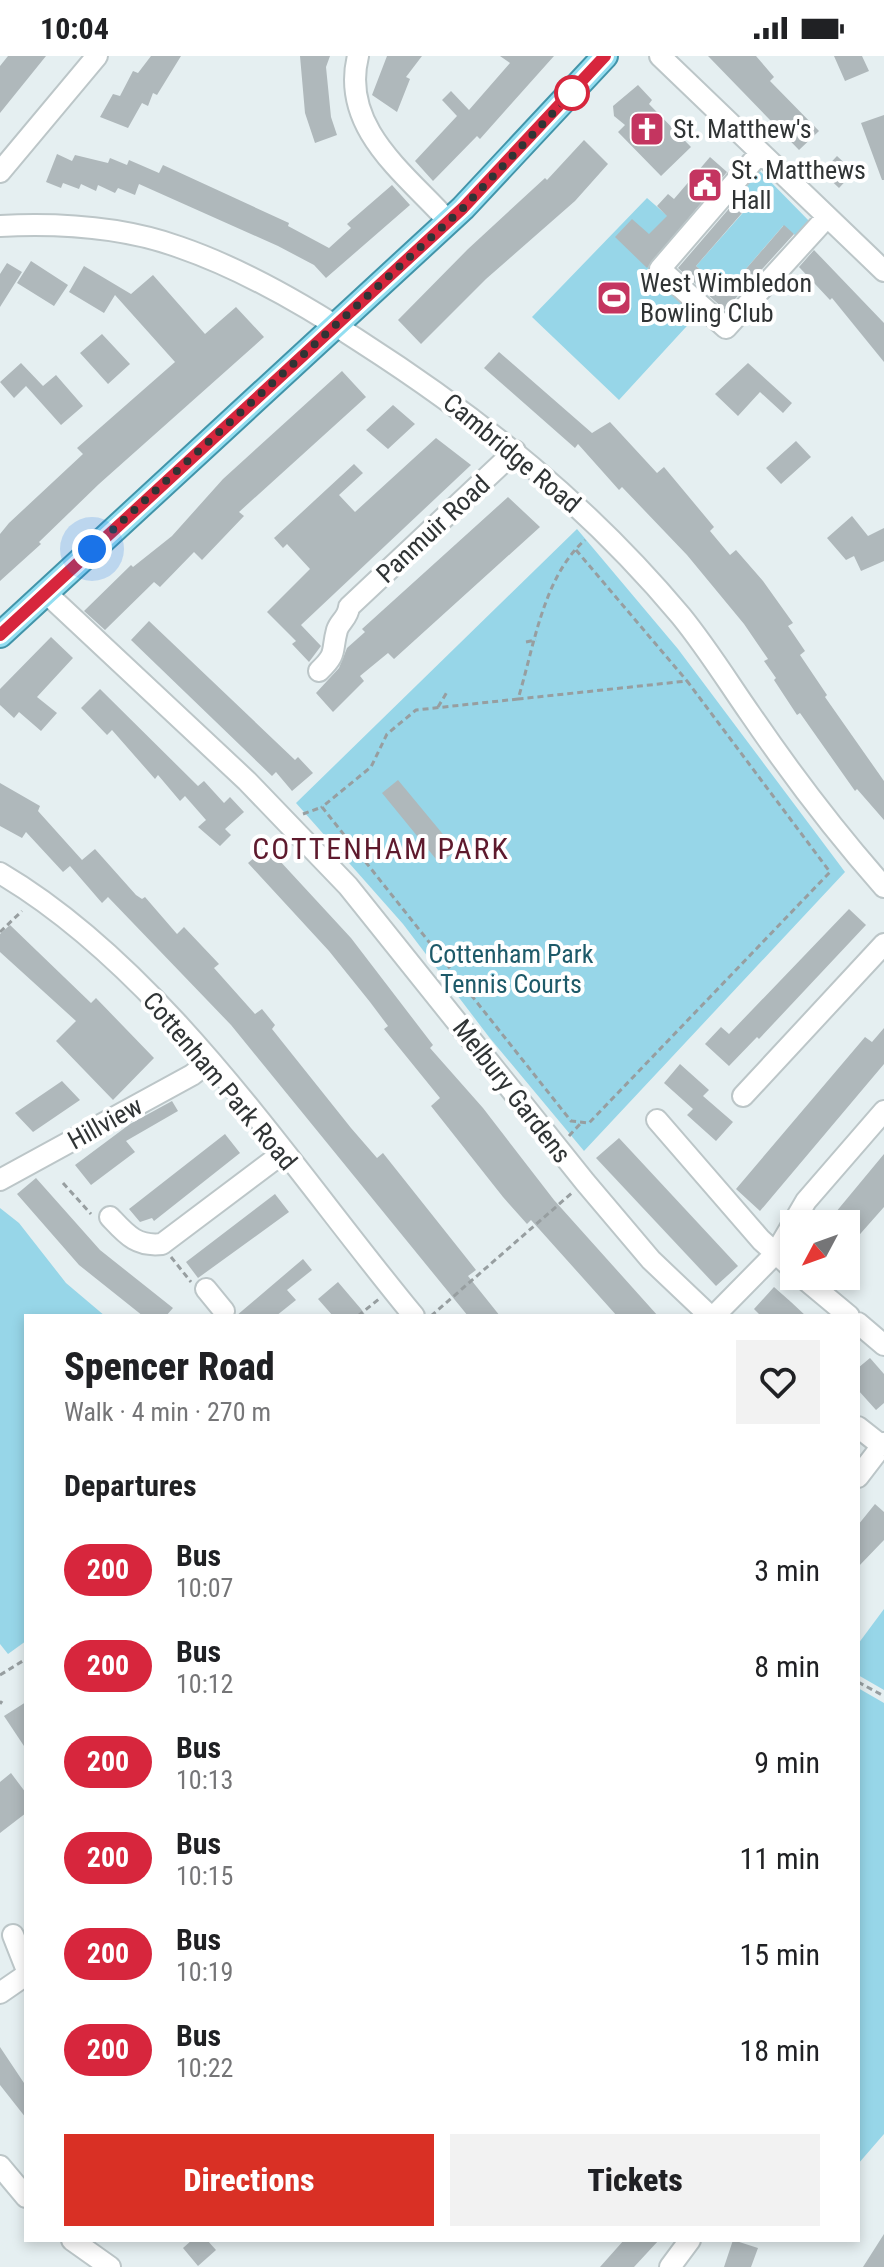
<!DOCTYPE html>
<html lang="en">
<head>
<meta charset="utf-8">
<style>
  :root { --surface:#fff; --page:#f2f2f2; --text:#202124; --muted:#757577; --accent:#d93025 }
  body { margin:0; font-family:"Roboto Condensed",sans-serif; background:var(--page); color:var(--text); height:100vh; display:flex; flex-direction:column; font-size:30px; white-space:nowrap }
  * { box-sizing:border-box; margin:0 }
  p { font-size:26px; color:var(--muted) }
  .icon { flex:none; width:44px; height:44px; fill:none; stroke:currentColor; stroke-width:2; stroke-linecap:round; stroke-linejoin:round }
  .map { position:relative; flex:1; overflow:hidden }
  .panel { position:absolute; left:24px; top:1258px; width:836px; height:928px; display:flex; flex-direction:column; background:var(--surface); border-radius:0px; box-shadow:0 4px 12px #0003 }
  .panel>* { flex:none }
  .badge { padding:0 16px; border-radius:26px; font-size:28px; line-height:52px }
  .needle { width:52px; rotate:229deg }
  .fabs { position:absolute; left:780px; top:1154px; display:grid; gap:16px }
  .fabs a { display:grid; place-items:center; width:80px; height:80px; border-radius:0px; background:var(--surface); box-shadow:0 4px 12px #0003; font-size:40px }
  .you { position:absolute; width:40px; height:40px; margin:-20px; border:6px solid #fff; border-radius:50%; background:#1a73e8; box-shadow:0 0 0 12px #1a73e833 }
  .map>.badge { position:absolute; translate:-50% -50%; box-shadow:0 0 0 4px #fff }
  h2 { padding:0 40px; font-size:30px; line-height:72px }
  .round { display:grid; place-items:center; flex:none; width:84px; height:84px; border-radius:0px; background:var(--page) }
  .overview { display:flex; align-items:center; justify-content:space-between; height:136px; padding:0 40px }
  h1 { font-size:38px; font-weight:800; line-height:60px }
  .button { display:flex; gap:16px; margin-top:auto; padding:16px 40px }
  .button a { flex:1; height:92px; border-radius:0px; background:var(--accent); color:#fff; font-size:32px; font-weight:800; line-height:92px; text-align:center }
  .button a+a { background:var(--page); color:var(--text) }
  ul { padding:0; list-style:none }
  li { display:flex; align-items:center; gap:24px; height:96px; padding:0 40px }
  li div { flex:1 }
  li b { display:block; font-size:30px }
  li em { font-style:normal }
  li .badge { min-width:88px; font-weight:700; text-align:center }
  .status { display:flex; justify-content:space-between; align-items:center; height:56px; padding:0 40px; background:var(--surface); direction:ltr }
  .status svg { height:22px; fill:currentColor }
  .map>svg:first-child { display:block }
  .green { fill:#97d6e8 }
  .building { fill:#afb8bb }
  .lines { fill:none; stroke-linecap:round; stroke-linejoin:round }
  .minor-casing { stroke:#bcc6c8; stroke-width:24 }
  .major-casing { stroke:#4294a9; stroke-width:28 }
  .path { stroke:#979ea0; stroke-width:3; stroke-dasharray:6 4; stroke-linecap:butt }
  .minor { stroke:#fff; stroke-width:20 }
  .major { stroke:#93def1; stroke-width:24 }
  .line-casing { stroke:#fff; stroke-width:18 }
  .line { stroke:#d7263d; stroke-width:12 }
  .walk { stroke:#303435; stroke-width:8; stroke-dasharray:0 14.4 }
  .stop-dot { fill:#fff; stroke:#d7263d; stroke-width:4 }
  .labels { text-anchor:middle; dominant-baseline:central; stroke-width:8; stroke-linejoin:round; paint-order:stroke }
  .poi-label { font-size:26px; fill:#303435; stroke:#fff; text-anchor:start }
  .street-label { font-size:26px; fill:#303435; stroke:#fff }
  .park-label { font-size:26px; fill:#1d5a69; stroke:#fff }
  .quarter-label { font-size:30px; letter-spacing:2px; fill:#5e1a2d; stroke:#fff }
</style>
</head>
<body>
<div class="status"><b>10:04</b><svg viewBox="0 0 49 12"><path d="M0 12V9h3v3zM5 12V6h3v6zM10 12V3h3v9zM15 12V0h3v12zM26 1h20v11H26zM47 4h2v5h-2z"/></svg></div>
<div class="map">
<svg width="884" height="2211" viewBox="0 0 884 2211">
  <rect width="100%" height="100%" fill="#e5eff1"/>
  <path class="green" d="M755 110 812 168 799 182 783 170 726 236 696 210 755 143 739 128Z
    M647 142 686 176 652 216 697 259 619 344 532 261Z
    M577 473 678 593 845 816 584 1095 489 981 403 868 296 747Z
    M0 1152 19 1167 66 1227 105 1260H26V1585L8 1598 0 1588Z
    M884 1553V1634L858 1619V1588Z
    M858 1632 884 1647V2078L858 2108Z"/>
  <path class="building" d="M8 0H46L0 57V10Z
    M151 0H181L157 39 153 37 148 50 142 47 128 72 100 61 113 38 120 40 133 15 138 17Z
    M300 0H330L326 11 331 61 337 79 315 87 305 57Z
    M387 0H422L406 21 410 23 397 56 372 39Z
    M500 0H554L480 83 477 80 433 125 415 105 457 60 442 44 451 35 469 54 510 7Z
    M708 0H756L774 21 770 25 819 75 799 94Z
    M834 0H862L869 15 845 25Z
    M638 29 652 44 649 48 691 91 661 120 618 76 625 69 614 60 613 50Z
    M884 59V124H882L861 67Z
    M584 84 608 108 575 145 486 223 421 288 398 264 468 193 545 122 547 124Z
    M57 98 72 105 75 99 108 107 110 102 127 109 129 104 159 117 163 109 289 167 288 170 329 192 351 172 347 168 392 129 410 149 326 222 314 209 278 190 139 128 135 139 118 132 115 137 98 129 96 135 81 128 79 133 63 127 61 132 46 126Z
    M837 100 854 116 839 132 822 116Z
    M710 101 727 116 647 212 615 181 632 163 649 178 667 160 657 150 668 138 674 143Z
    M745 134 755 142 696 210 726 236 784 169 794 178 725 254 678 212Z
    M814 194 884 267V306L832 242 830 244 799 211Z
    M31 205 68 229 54 250 17 227Z
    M7 207 22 216 0 251V218Z
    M84 210 131 238 153 219 205 278 236 251 264 281 99 428 39 486 41 488 0 525V478L9 467 83 398 77 392 175 306 115 239 104 257 69 236Z
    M102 278 130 308 108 328 80 297Z
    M499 296 592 377 610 366 657 417 664 411 714 471 710 475 730 499 736 494 763 525 793 567 788 570 805 595 800 599 827 639 825 641 884 725V764L857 733 855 735 800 657 797 659 774 624 776 622 764 605 768 603 744 568 687 499 622 431 619 434 578 388 575 392 484 312Z
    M21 307 43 330 56 319 83 350 61 369 26 330 14 342 0 326Z
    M748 307 792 347 783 357 760 336 738 360 715 338Z
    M342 315 366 341 239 456 244 460 202 504 194 496 160 531 154 526 105 574 84 555 131 509 133 511 172 480 223 423Z
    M393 349 415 368 388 393 366 374Z
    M436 382 471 409 301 569 321 590 309 606 292 588 296 585 267 556 310 513 287 488 283 492 274 482 354 408 363 417 339 439 355 456Z
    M796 385 811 401 781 428 766 412Z
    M508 441 540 471 394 603 388 597 360 620 364 625 333 656 316 637 339 612 347 592 365 576 362 573Z
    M852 460 868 480 884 472V505L861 515 854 500 846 504 827 482Z
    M149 565 295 704 298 701 313 717 292 735 276 716 272 720 131 584Z
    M51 581 73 602 37 641 57 657 41 675 19 656 14 662 0 649V633Z
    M100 633 198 730 204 725 224 747 230 741 244 756 225 773 231 779 220 790 198 771 206 764 185 740 180 745 158 719 155 723 112 674 107 679 81 652Z
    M398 724 456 794 440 808 382 737Z
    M0 727 40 750 38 755 82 804 95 793 136 839 142 843 145 841 177 878 184 871 219 908 214 912 255 958 262 953 275 969 272 973 351 1072 377 1102 383 1097 476 1214 468 1220 500 1260H468L231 969 108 841 102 847 70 810 63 816 26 776 22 782 0 770Z
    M267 791 351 882 433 989 430 992 483 1052 554 1144 658 1260H617L531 1164 527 1168 503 1141 431 1050 440 1042 384 973 388 970 370 946 329 895 248 807Z
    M849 853 866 869 759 983 757 981 729 1010 705 988 721 971 729 978Z
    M10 869 91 947 96 942 154 1002 113 1044 56 985 76 965 0 896V878Z
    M884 972V1008L760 1155 736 1133 865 981 872 986Z
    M680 1008 709 1034 703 1040 733 1066 716 1085 687 1059 693 1053 664 1027Z
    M62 1025 80 1044 33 1076 15 1057Z
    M172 1045 178 1055 126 1085 135 1096 91 1129 75 1109 130 1068Z
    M225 1078 240 1097 154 1165 152 1162 140 1166 129 1153Z
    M619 1082 738 1210 716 1230 596 1102Z
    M884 1098V1151L846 1194V1168H826Z
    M36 1122 100 1194 173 1252 166 1260H143L79 1209 17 1138Z
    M275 1138 289 1156 198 1222 186 1206Z
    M303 1203 312 1214 287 1234 296 1244 276 1260H236Z
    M338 1226 361 1253 366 1260H333L318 1243Z
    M774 1231 791 1246 806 1260H761L754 1253Z
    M870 1302 884 1318V1347L876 1354 858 1334V1312Z
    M875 1448 884 1456V1484L858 1511V1469Z
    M26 1646V1693L4 1660Z
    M11 1717 26 1737V1757L0 1777V1726Z
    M0 1991 26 2030V2062L0 2029Z
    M884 2178V2211H863Z
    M192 2184H207L216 2194 198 2210 183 2192Z
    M624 2184H659L634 2211H600Z
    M733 2184 758 2192 751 2211H724Z"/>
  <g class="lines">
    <defs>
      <path id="minor" d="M358 0C340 72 406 118 448 165
        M660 0 884 215
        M760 97 660 213 726 272 827 161
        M0 116 97 0
        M0 170C59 167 123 171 179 191 243 213 305 249 361 286 481 363 589 450 681 560 707 592 728 626 751 659 792 719 836 777 884 831
        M45 536 247 725 348 830 585 1126 651 1204 710 1260
        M319 615C338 597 331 596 337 574 340 565 348 562 349 551L515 395
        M0 817C165 914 293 1114 414 1260
        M743 1040 884 888
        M657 1064 761 1184 794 1214
        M0 1124 192 1019 209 1006
        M110 1161C126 1178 136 1191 162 1188L283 1097
        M801 1220 849 1260
        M206 1233 224 1255
        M714 1260 775 1198 806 1145 884 1055
        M858 1267 884 1289
        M858 1371 882 1390
        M858 1421 884 1387
        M13 1879 26 1912
        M0 1937 26 1919
        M0 2110 26 2141
        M72 2184 110 2211
        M670 2211 690 2184"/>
      <path id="major" d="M0 579 463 152 605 0"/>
    </defs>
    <use href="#minor" class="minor-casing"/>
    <use href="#major" class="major-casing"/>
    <path class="path" d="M576 494 687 625
      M526 586 536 584
      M518 643 416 654 387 678 371 711 322 751 571 1065 589 1067 830 816 687 625 518 643C534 591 543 521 585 484
      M438 651 447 636
      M303 758 322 751
      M0 876 22 855
      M569 1080 580 1068
      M63 1127 91 1158
      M171 1201 191 1226
      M358 1260 379 1243
      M431 1260 573 1136
      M0 1619 26 1603
      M858 1626 884 1640
      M0 1648 2 1645"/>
    <use href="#minor" class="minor"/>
    <use href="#major" class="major"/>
  </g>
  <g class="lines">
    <defs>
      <path id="line" d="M0 579 463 152 605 0"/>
    </defs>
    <use href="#line" class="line-casing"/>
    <use href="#line" class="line"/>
    <path class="walk" d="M92 493 463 152 572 37"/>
  </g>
  <defs>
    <symbol id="church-square" viewBox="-11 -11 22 22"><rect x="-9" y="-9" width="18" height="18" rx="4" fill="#c43560" stroke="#fff"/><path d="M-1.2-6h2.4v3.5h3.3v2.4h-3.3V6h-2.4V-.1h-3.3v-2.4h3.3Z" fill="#fff"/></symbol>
    <symbol id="civic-square" viewBox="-11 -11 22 22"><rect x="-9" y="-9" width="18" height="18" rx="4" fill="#c43560" stroke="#fff"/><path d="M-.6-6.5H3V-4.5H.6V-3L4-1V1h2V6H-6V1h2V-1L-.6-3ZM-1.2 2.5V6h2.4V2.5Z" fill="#fff"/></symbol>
    <symbol id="stadium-square" viewBox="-11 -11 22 22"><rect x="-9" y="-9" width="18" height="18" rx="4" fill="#c43560" stroke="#fff"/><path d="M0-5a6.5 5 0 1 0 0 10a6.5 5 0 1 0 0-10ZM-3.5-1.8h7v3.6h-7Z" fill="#fff"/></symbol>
  </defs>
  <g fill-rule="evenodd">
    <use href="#church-square" x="627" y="53" width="40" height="40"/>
    <use href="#civic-square" x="685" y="109" width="40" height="40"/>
    <use href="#stadium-square" x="594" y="222" width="40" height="40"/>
  </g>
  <circle class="stop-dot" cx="572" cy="37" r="16"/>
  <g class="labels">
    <g class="poi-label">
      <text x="673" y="73">St. Matthew's</text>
      <text x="731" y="114">St. Matthews<tspan x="731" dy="30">Hall</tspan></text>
      <text x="640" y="227">West Wimbledon<tspan x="640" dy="30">Bowling Club</tspan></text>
    </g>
    <g class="street-label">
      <text transform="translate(512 397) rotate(40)">Cambridge Road</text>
      <text transform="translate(433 473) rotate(-43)">Panmuir Road</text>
      <text transform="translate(220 1025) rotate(50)">Cottenham Park Road</text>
      <text transform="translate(512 1035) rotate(52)">Melbury Gardens</text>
      <text transform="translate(105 1067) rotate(-29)">Hillview</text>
    </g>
    <g class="park-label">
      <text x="511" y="898">Cottenham Park<tspan x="511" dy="30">Tennis Courts</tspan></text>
    </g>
    <g class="quarter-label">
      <text x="381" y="792">COTTENHAM PARK</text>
    </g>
  </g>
</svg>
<div class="fabs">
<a><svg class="needle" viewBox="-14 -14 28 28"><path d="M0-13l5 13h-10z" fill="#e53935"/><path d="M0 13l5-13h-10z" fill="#757577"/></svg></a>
</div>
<div class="you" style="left:92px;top:493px"></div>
<section class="panel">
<div class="overview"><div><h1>Spencer Road</h1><p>Walk · 4 min · 270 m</p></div><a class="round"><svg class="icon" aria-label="heart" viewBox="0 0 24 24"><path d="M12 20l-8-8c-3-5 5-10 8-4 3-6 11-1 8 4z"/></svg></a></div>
<h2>Departures</h2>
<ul>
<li><span class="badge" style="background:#d7263d;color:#fff">200</span><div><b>Bus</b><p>10:07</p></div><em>3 min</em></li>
<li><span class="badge" style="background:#d7263d;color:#fff">200</span><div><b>Bus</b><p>10:12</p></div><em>8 min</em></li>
<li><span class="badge" style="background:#d7263d;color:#fff">200</span><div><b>Bus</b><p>10:13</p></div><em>9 min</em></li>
<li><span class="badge" style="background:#d7263d;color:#fff">200</span><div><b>Bus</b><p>10:15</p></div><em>11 min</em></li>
<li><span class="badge" style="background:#d7263d;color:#fff">200</span><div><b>Bus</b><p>10:19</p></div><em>15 min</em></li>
<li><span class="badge" style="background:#d7263d;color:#fff">200</span><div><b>Bus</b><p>10:22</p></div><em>18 min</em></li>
</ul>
<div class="button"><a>Directions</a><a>Tickets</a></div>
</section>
</div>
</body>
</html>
